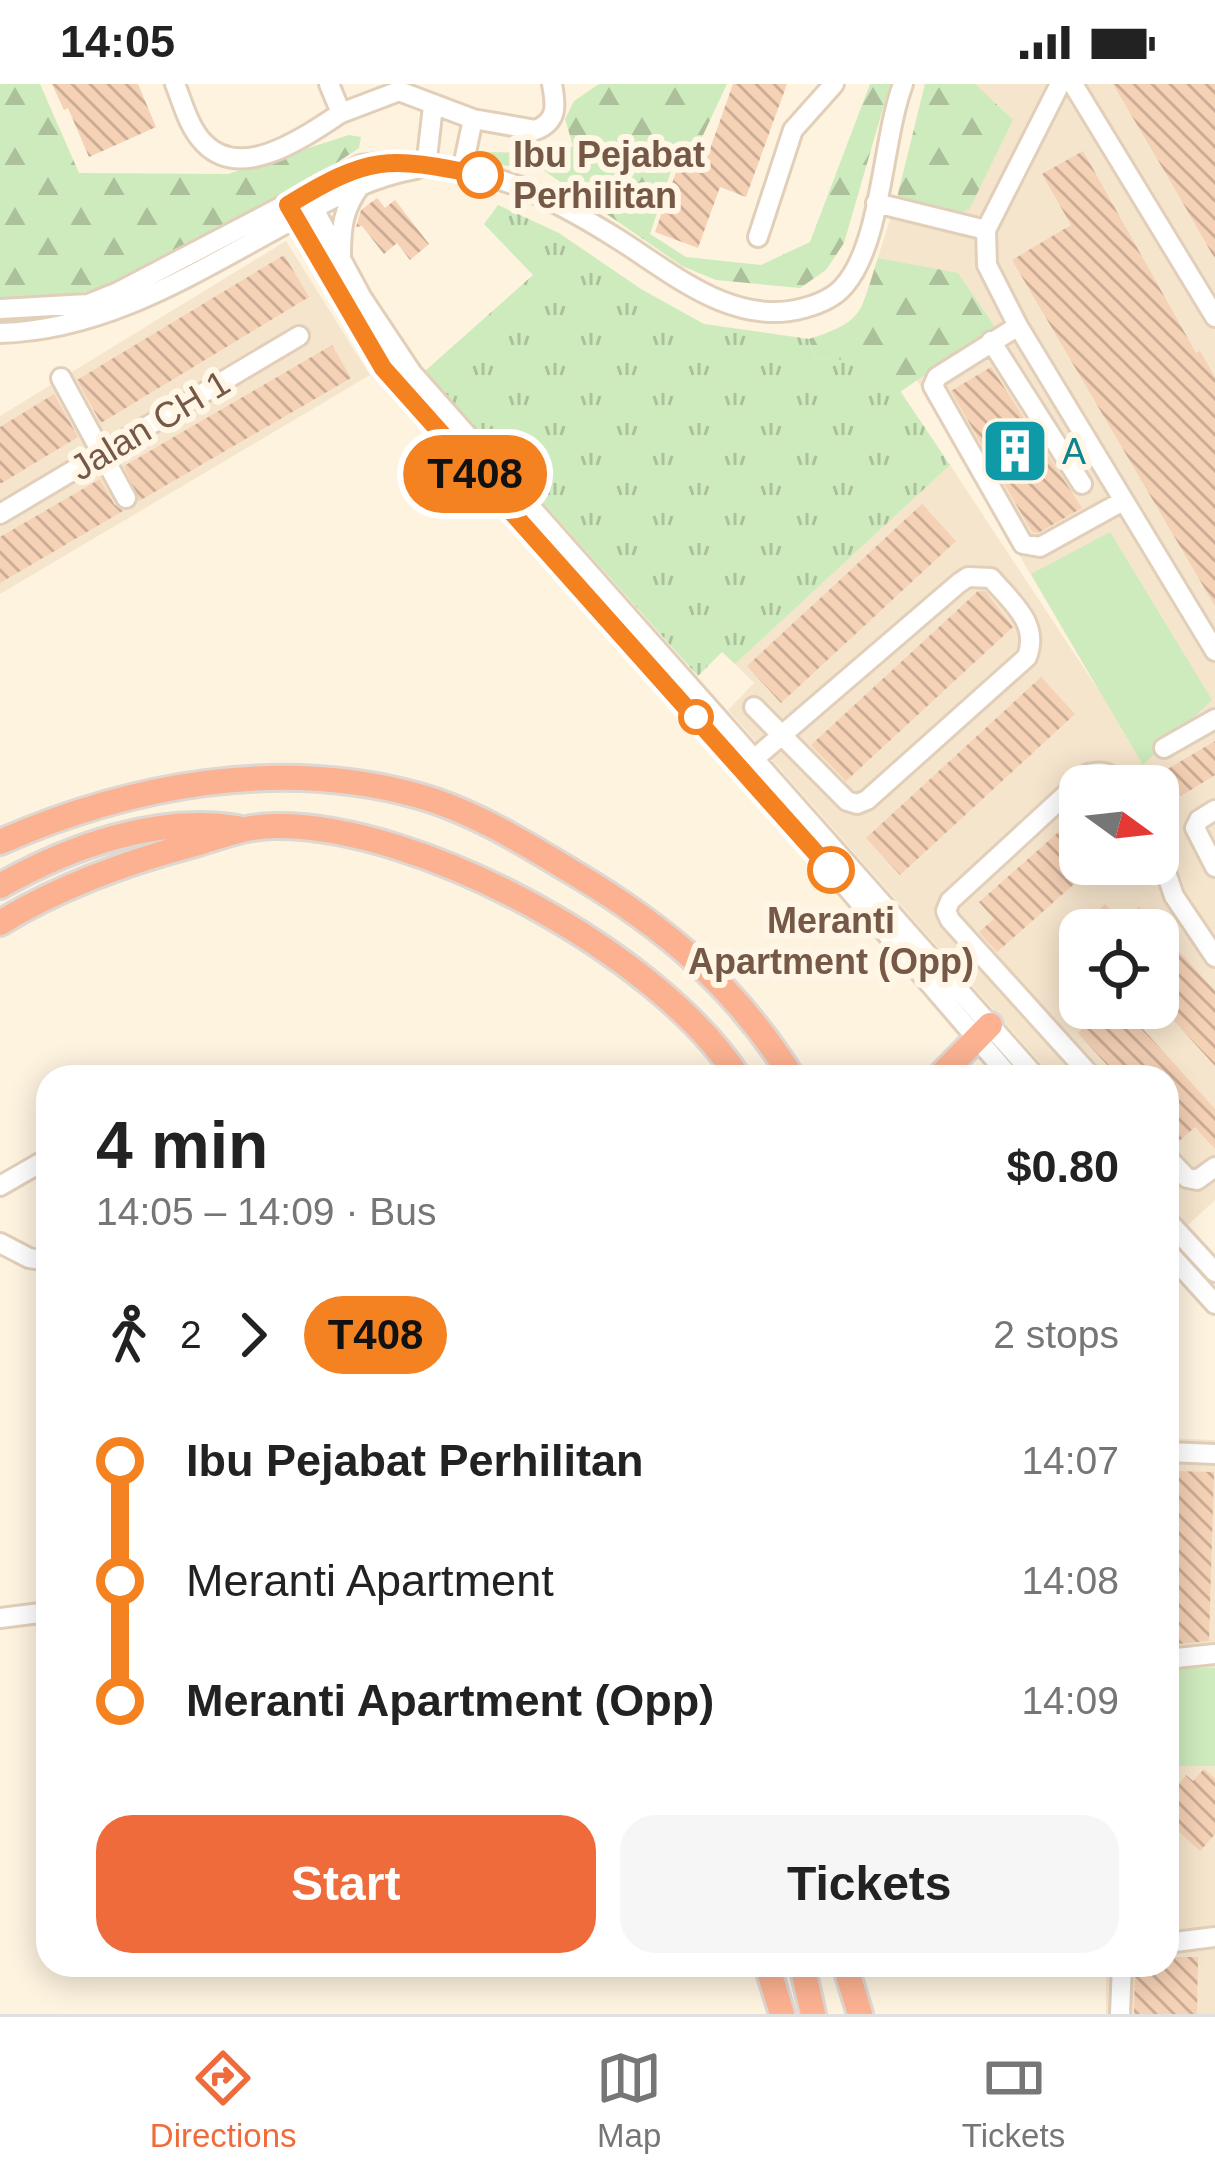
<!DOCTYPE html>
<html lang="en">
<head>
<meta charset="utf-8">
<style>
  :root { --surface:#fff; --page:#f6f6f6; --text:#222; --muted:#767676; --line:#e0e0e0; --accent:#f06b3b }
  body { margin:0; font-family:Arial,sans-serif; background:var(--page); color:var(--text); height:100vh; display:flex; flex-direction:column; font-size:45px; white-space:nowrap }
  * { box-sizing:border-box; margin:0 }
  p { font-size:39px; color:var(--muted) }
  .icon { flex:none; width:66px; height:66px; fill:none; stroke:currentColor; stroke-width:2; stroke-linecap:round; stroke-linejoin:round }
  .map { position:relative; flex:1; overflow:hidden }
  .drawer { position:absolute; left:36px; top:981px; width:1143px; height:912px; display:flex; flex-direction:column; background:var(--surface); border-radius:36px; box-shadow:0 6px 30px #0003 }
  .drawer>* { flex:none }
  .badge { padding:0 24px; border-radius:39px; font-size:42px; line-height:78px }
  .needle { width:78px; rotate:105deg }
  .controls { position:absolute; left:1059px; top:681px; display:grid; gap:24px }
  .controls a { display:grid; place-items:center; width:120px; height:120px; border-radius:24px; background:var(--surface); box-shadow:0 6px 30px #0003; font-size:60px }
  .map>.badge { position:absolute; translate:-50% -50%; box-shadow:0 0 0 6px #fff }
  .legs { display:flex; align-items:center; gap:18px; height:132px; padding:0 60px; font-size:39px }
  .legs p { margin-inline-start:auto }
  .summary { display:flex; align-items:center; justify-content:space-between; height:204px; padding:0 60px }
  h1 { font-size:66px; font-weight:700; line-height:90px }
  .action { display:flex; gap:24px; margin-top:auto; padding:24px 60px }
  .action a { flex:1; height:138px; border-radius:36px; background:var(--accent); color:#fff; font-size:48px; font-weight:700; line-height:138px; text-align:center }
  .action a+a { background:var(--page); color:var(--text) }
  ul { padding:0 60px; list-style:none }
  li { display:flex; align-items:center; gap:42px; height:120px; font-size:45px }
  li i { display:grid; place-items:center; width:18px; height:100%; margin:0 15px; background:currentColor }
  li i::after { content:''; width:30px; height:30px; margin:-15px; border:9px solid; border-radius:50%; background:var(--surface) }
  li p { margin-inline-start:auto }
  li:first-child i { background:linear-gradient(#0000 50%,currentColor 0) }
  li:last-child i { background:linear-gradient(currentColor 50%,#0000 0) }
  .status { display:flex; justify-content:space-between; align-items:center; height:84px; padding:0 60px; background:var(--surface); direction:ltr }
  .status svg { height:33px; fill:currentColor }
  .tabs { display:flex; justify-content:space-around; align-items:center; height:168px; border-top:3px solid var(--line); background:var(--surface); font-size:33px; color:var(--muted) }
  .tabs a { display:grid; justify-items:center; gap:6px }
  .tabs .active { color:var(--accent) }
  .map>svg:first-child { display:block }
  .residential { fill:#f6e5cd; fill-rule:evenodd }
  .grass { fill:url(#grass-tufts) }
  .forest { fill:url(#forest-firs) }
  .park { fill:#ceebbd }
  .building { fill:url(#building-back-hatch) }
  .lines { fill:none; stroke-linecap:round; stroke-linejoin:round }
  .minor-casing { stroke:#e2cfba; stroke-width:24 }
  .highway-casing { stroke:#ded7d2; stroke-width:30 }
  .minor { stroke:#fff; stroke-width:18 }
  .highway { stroke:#fcb291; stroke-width:24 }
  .line-1-casing { stroke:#fff; stroke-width:27 }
  .line-1 { stroke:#f58220; stroke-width:18 }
  .stop-1-dot { fill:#fff; stroke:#f58220; stroke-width:6 }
  .labels { text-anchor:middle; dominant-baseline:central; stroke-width:12; stroke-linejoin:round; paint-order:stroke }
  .stop-label { font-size:36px; font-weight:bold; fill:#755845; stroke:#fff6e6; text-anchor:start }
  .street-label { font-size:36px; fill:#755845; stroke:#fff6e6 }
  .culture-label { font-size:36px; fill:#0d838f; stroke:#fff6e6; text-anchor:start }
</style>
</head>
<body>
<div class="status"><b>14:05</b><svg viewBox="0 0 49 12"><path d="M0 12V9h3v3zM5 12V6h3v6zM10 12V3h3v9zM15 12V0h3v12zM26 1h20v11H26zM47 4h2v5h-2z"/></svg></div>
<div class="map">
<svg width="1215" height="1930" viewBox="0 0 1215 1930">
  <defs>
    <pattern id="grass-tufts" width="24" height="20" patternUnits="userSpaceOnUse" patternTransform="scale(3)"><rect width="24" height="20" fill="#ceebbd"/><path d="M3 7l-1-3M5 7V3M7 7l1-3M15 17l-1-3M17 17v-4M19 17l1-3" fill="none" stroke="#acc19b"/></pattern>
    <pattern id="forest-firs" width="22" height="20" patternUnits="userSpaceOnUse" patternTransform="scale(3)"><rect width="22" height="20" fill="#ceebbd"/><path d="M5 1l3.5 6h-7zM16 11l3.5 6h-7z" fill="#acc19b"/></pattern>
    <pattern id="building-back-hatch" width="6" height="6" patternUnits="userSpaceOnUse" patternTransform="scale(3)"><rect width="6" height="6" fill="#f5d1b5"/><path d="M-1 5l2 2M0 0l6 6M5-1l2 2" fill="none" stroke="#cbac95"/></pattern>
  </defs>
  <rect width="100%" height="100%" fill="#fef3df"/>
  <path class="residential" d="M925 0H1215V1116L1186 1143 1167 1121V993H1053L728 626 754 599 735 580 950 381 1099 607 895 259 841 245 859 232 897 114ZM1080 702H1158V780H1080ZM1080 846H1158V924H1080Z
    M286 157 370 291 0 510V332Z
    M1167 1354 1215 1356V1930H1106V1881H1167Z"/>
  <path class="grass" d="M498 121 559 149 641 205 704 240 809 255 815 274 880 277 950 381 735 580 722 568 698 592 425 287 533 191 484 140Z"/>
  <path class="forest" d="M0 0H40L79 89 228 90 349 51 361 53 359 64 275 120 121 200 46 216 0 219Z
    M599 0H727L697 64 676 72 650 150 686 173 761 181 810 158 870 0H890L844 159 826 186 800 204 716 196 682 182 543 86 477 78V68L562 69 573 62 565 35 574 17Z
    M925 0H975L1013 36 969 126 956 129 897 114Z
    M878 174 958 189 995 243 900 308 880 278 815 274 809 255C866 237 860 228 878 174Z"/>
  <path class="park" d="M1110 448 1212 616 1143 681 1031 490Z
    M1167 1584H1215V1682H1167Z"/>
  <path class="building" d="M52 0H138L156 43 89 73 68 24 64 26Z
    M733 0H787L746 113 720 103 698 164 655 148 682 71 705 79Z
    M1113 0H1215V175L1172 100Z
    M1083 67 1196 269 1200 267 1215 293V522L1012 176 1071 141 1042 90Z
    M377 114 385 124 395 116 429 160 410 176 397 159 384 170 362 142 356 143 361 126Z
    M284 171 309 213 101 339 77 296Z
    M332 261 351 294 139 417 124 382Z
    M991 283 1082 424 1038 449 1032 448 951 307Z
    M54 310 78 353 0 400V343Z
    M100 395 114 420 123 427 0 499V453Z
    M922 420 956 457 781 619 747 582Z
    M978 507H985L1013 543 846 697 811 661Z
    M1041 593 1075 630 900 791 866 754Z
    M1215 657V691L1181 712 1166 686Z
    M1080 729V780H1097L997 868 979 848 994 835 979 818Z
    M1105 820 1122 838 1139 823 1215 907V982L1158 919V846H1092L1085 838Z
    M1087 924H1124L1215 1025V1065L1195 1043 1178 1058 1167 1047V993H1118L1078 949 1095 933Z
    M1167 1387 1214 1388 1209 1557 1167 1561Z
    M1204 1685 1215 1694V1750L1200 1767 1179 1748 1167 1762V1691L1178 1701 1186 1691 1193 1697Z
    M1167 1873H1198L1197 1930H1134L1135 1881H1167Z"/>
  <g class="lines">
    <defs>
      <path id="minor" d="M175 0C183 20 189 44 204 59 242 99 307 51 341 29L329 0
        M1060 0 986 146 987 181 1018 242 1215 567
        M1073 0 1215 233
        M341 29 399 7 473 35 536 46C558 37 556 21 552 0
        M426 83 433 22
        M462 87 473 35
        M306 110 362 214 412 289 1036 993
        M876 119 986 146
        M288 121 370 264 398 303 744 684 1010 993
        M758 153 793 46 834 0
        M341 171C341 143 343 125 360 102
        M0 225 88 220 118 208 361 81C412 74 475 85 523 104 554 117 584 134 613 152 670 187 732 244 804 224 819 220 834 214 844 202 882 159 882 56 903 0
        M1018 242 937 293 933 302 1023 460 1040 463 1123 417
        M0 249C108 246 196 188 289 138 332 115 367 94 416 85
        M991 257 1082 400
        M61 294 126 414
        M0 430 299 252
        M1164 664 1215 635
        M747 681 959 499 968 493 991 494C1011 518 1040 539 1027 573L867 716 857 720 847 717 754 623
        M1215 726 1199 736 1195 744 1215 783
        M1158 765 1174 812 1215 873
        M1092 993 950 836 946 827 950 817 1088 690C1104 686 1111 689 1121 702
        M1167 1073 1187 1094 1197 1096 1215 1083
        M0 1102 47 1075
        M1167 1136 1215 1188
        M0 1159 29 1174 48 1177
        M1167 1167 1215 1220
        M1167 1368 1215 1370
        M0 1534 48 1528
        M1167 1575 1215 1570
        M1167 1859 1215 1853
        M1120 1930 1122 1881"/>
      <path id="highway" d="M0 758C130 701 279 673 419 712 473 727 526 760 574 789 665 843 735 902 792 993
        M0 802C69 763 157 731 237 744
        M0 839C60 802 127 778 195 760 222 752 246 742 275 742 420 740 660 871 738 993
        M939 993 990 941
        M767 1881 782 1930
        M802 1881 813 1930
        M845 1881 860 1930"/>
    </defs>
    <use href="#minor" class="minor-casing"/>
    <use href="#highway" class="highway-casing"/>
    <use href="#minor" class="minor"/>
    <use href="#highway" class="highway"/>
  </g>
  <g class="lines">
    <defs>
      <path id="line-1" d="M480 91C387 72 370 71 288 121L383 284 831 786"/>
    </defs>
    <use href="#line-1" class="line-1-casing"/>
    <use href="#line-1" class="line-1"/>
  </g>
  <defs>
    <symbol id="building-square" viewBox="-11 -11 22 22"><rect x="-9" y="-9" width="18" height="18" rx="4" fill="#0f9aa8" stroke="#fff6e6"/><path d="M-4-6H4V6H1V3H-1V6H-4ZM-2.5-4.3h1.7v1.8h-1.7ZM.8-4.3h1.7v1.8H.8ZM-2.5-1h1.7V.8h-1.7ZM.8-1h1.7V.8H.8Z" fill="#fff"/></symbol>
  </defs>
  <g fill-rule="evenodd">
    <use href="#building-square" x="977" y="329" width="76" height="76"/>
  </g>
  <g class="stop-1-dot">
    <circle cx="480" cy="91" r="21"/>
    <circle cx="696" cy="633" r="15"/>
    <circle cx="831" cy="786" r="21"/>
  </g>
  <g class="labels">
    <g class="stop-label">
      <text x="513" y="70">Ibu Pejabat<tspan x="513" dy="41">Perhilitan</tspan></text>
      <text x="831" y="836" text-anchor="middle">Meranti<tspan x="831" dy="41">Apartment (Opp)</tspan></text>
    </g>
    <g class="street-label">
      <text transform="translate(150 341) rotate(-31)">Jalan CH 1</text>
    </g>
    <g class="culture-label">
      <text x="1062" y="367">A</text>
    </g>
  </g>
</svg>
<div class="controls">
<a><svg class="needle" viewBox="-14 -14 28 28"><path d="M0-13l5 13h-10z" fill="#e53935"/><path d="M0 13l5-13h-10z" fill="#767676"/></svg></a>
<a><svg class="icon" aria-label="locate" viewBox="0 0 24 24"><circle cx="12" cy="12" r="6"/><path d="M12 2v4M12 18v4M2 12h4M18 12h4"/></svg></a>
</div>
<b class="badge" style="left:475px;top:390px;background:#f58220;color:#111">T408</b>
<section class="drawer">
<div class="summary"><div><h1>4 min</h1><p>14:05 – 14:09 · Bus</p></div><b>$0.80</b></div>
<div class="legs"><svg class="icon" aria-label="walk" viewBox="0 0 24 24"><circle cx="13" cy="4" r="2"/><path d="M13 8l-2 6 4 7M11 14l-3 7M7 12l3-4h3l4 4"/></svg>2<svg class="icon" aria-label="forward" viewBox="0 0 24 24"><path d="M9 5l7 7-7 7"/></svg><b class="badge" style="background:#f58220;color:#111">T408</b><p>2 stops</p></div>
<ul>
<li><i style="color:#f58220"></i><b>Ibu Pejabat Perhilitan</b><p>14:07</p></li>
<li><i style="color:#f58220"></i><span>Meranti Apartment</span><p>14:08</p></li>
<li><i style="color:#f58220"></i><b>Meranti Apartment (Opp)</b><p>14:09</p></li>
</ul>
<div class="action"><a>Start</a><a>Tickets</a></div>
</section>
</div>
<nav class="tabs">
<a class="active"><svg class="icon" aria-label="directions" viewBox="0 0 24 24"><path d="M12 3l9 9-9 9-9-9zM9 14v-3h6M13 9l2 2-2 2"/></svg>Directions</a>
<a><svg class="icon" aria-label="map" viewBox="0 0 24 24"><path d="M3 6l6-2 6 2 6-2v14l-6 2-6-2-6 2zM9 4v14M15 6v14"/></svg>Map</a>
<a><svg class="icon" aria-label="tickets" viewBox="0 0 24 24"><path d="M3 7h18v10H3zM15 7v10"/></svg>Tickets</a>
</nav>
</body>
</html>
